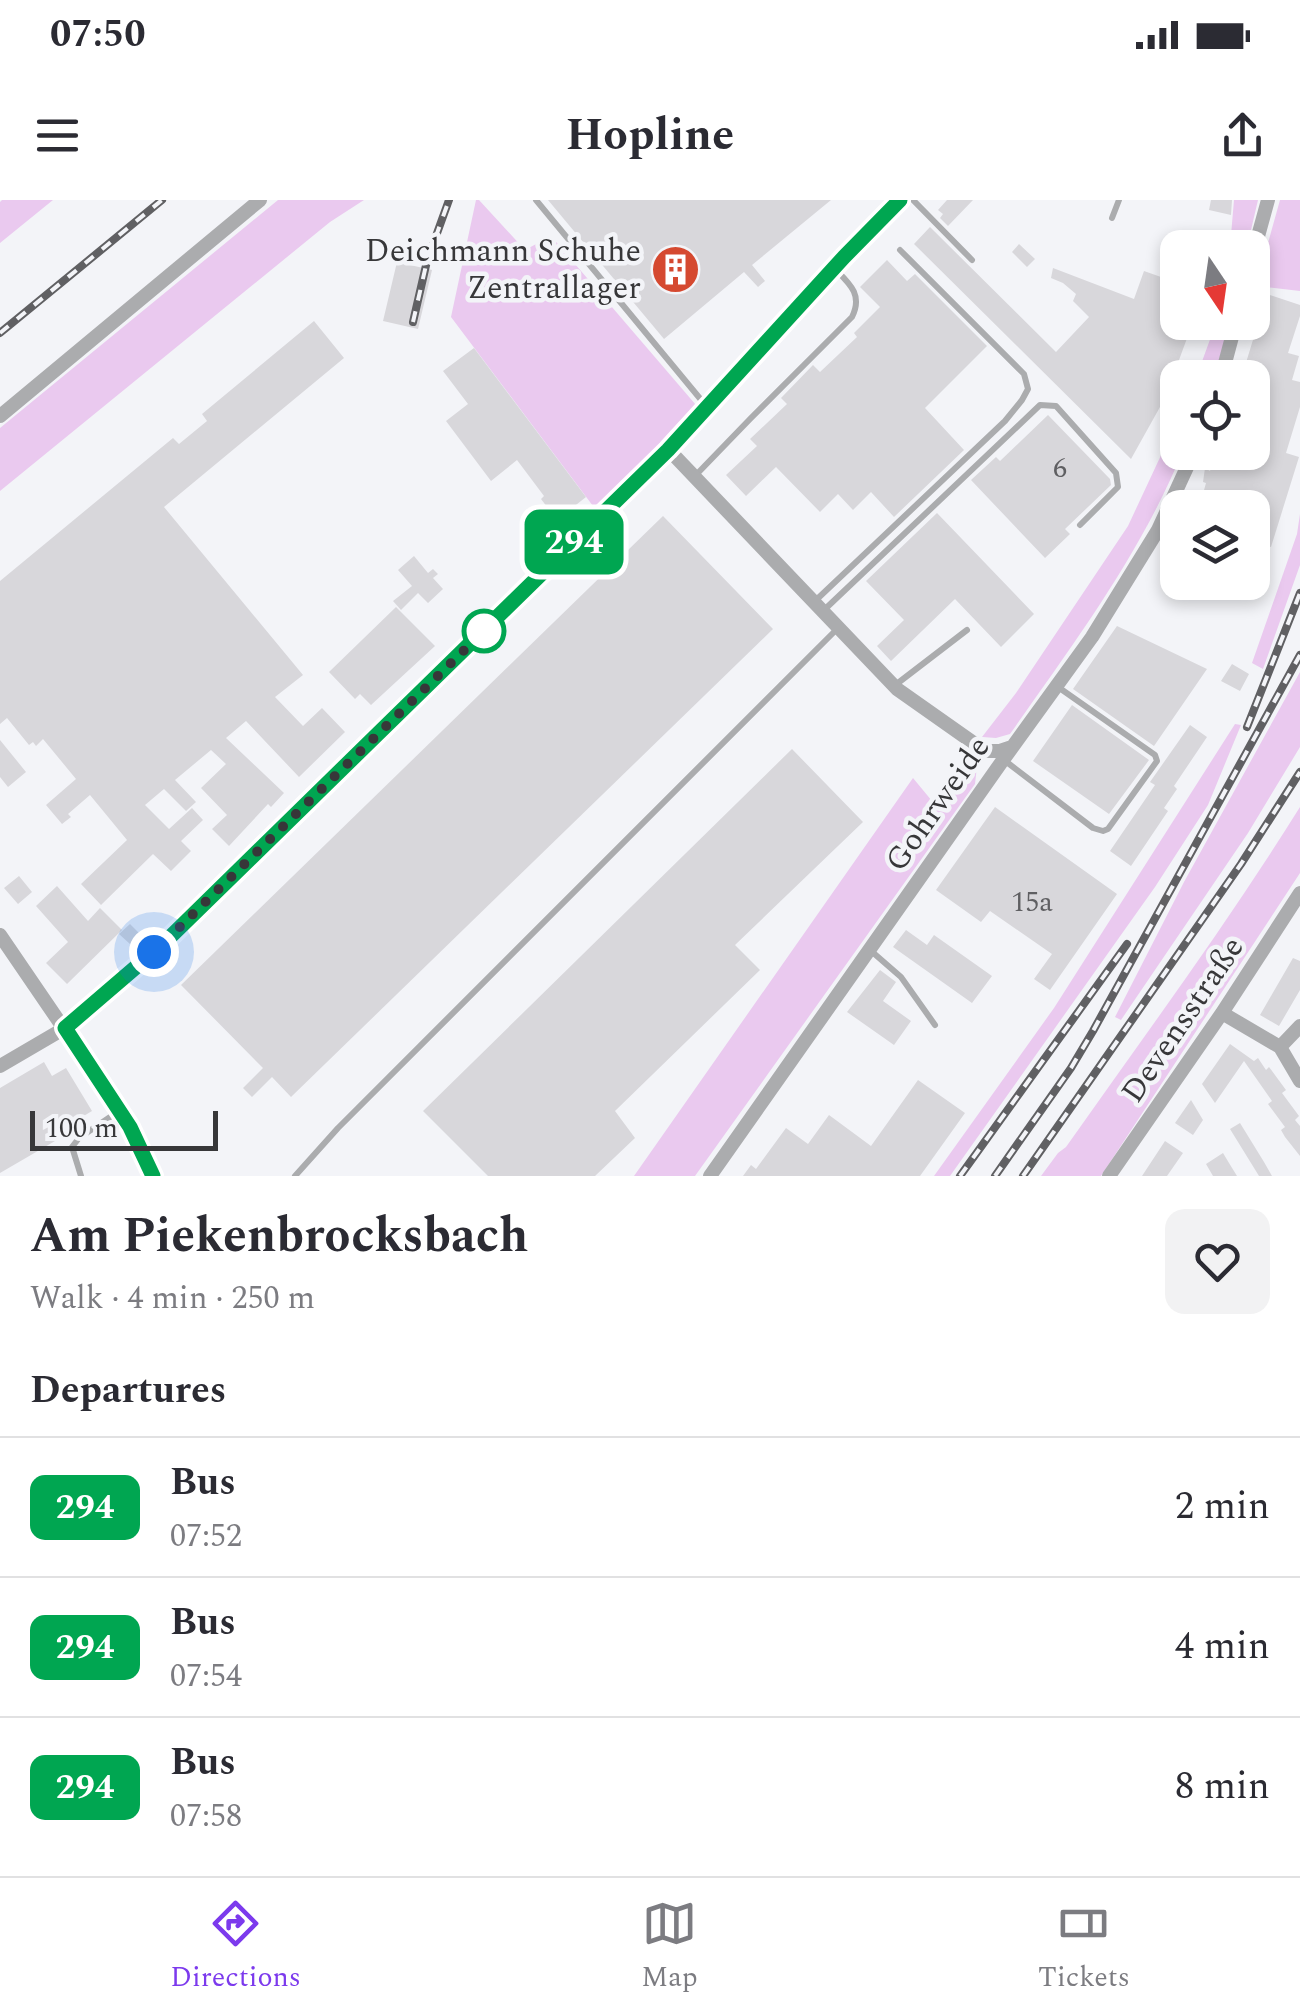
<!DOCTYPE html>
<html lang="en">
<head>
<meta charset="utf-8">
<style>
  :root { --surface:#fff; --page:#f2f2f3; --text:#2b2b33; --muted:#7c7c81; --line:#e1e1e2; --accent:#7c3aed }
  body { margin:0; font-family:Spectral,serif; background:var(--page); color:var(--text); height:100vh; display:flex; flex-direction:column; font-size:38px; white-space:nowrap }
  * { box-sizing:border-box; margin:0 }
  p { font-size:32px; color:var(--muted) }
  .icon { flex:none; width:55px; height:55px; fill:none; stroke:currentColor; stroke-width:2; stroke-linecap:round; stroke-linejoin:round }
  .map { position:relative; height:976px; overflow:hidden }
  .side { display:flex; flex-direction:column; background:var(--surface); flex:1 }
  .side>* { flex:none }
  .badge { padding:0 20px; border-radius:15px; font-size:35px; line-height:65px }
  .needle { width:65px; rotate:167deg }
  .buttons { position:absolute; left:1160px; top:30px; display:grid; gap:20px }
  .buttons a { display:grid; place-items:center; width:110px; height:110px; border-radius:20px; background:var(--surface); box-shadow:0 5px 15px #0003; font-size:50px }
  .scale { position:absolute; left:30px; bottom:25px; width:188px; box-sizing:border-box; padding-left:10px; border:5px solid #373739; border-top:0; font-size:28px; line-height:35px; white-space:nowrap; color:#373739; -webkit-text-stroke:8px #f3f4f8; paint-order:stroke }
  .you { position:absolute; width:50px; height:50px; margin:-25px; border:8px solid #fff; border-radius:50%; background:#1a73e8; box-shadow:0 0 0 15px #1a73e833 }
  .map>.badge { position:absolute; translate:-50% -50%; box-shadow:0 0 0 5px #fff }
  h2 { padding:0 30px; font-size:38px; line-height:90px }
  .round { display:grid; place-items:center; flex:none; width:105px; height:105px; border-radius:20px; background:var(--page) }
  .overview { display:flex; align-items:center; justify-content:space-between; height:170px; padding:0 30px }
  h1 { font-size:48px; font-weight:700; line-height:75px }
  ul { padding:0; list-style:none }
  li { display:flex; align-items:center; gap:30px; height:140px; padding:0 30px; border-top:2px solid var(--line) }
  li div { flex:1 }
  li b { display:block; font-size:38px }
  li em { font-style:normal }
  li .badge { min-width:110px; font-weight:700; text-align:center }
  .status { display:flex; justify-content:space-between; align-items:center; height:70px; padding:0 50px; background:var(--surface); direction:ltr }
  .status svg { height:28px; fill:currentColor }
  header { display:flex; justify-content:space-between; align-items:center; height:130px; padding:0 30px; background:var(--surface); font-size:45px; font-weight:700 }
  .tabs { display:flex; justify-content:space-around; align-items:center; height:140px; border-top:2px solid var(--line); background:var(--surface); font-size:28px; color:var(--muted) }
  .tabs a { display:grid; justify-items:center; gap:5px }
  .tabs .current { color:var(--accent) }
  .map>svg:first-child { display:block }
  .green { fill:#eac9ef }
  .building { fill:#d8d7db }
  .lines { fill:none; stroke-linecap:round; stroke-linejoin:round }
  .service { stroke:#abacae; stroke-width:6 }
  .minor { stroke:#abacae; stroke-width:14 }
  .rail-casing { stroke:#606063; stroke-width:8 }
  .rail { stroke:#f3f4f8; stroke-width:4; stroke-dasharray:11; stroke-linecap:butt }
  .line-casing { stroke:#fff; stroke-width:22 }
  .line { stroke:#00a651; stroke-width:15 }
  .walk { stroke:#373739; stroke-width:10; stroke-dasharray:0 18 }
  .stop-dot { fill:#fff; stroke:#00a651; stroke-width:5 }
  .labels { text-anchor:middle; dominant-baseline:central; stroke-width:9; stroke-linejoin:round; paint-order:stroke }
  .number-label { font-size:28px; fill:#5f5f62 }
  .poi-label { font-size:32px; fill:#373739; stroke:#f3f4f8; text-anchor:end }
  .street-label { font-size:32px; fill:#373739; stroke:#f3f4f8 }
</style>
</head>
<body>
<div class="status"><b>07:50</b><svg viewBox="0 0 49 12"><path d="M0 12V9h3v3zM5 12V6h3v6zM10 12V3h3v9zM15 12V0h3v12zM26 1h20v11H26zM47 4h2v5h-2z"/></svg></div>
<header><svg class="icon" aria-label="menu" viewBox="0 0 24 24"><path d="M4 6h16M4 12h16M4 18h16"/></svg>Hopline<svg class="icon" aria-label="share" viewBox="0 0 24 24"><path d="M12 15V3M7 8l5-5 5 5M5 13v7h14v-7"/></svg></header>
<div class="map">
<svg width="1300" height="976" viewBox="0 0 1300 976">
  <rect width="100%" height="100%" fill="#f3f4f8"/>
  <path class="green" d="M2 0H53L0 43V2Z
    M278 0H364L330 22 0 291V228Z
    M476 0H479L525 50 551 36 696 205 596 310 451 117Z
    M1234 0H1258L1247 47H1230Z
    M1280 0H1300V91L1256 86Z
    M1216 123H1230L1214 177 1196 178Z
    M1177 221 1178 252 1182 253C1140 355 1074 443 1010 534L996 538 982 537 1016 493 1128 326Z
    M1300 314V365L1263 469 1252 463 1297 334Z
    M1300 472V547L1248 633 1121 820 1115 817 1184 682Z
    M1235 524 1241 525 1208 605 1155 687 950 976H934L1054 808Z
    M970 552 977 566 975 584 695 976H634L913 578 932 601Z
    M1300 607V673L1101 976H1041L1058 953 1066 947C1145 835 1227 724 1300 607Z"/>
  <path class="building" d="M548 0H831L752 65 765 81 758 87 744 72 664 139Z
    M947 0H973L948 26 940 18 943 14 938 10Z
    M1211 0H1232L1231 15 1209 10Z
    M930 27 1056 152 1089 117 1073 101 1076 94 1063 83 1051 78 1053 68 1134 99 1144 71 1178 83V122H1193L1165 198 1131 259 914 44Z
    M1192 34 1223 46V48H1187Z
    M1019 44 1035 59 1027 67 1012 52Z
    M887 60 907 81 915 74 987 146 925 208 964 250 894 317 871 292 853 310 838 294 820 312 776 267 746 296 726 275 757 246 750 239 787 204 781 198 813 165 820 172 857 137 854 133 880 107 860 87Z
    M397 62 432 70 418 129 383 121Z
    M1267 94 1300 105V116L1288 153 1299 156 1292 180 1300 182V207L1286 253 1299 257 1271 347 1252 342V308H1199L1206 283 1203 282 1205 268 1210 271 1216 252H1252V226L1258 209 1252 207V178H1238L1242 164 1245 166Z
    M314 121 344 158 164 307 303 475 275 497 303 526 322 508 345 532 299 577 246 521 226 538 284 593 271 607 268 604 229 646 212 629 227 615 201 588 226 564 211 550 175 580 196 602 186 611 164 589 145 605 169 629 192 608 203 620 181 641 191 651 171 671 153 654 101 705 81 684 127 640 90 595 68 614 71 617 62 624 46 605 76 579 43 539 36 546 33 542 29 545 7 518 0 524V381L173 238 179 244 207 221 202 214Z
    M474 148 586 297 557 320 541 299 544 296 517 260 491 281 446 221 468 204 443 171Z
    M1048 215 1110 279 1111 285 1065 329 1070 334 1045 358 971 280 996 257 1000 261Z
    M937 313 1034 414 1001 447 955 399 891 461 877 446 904 420 866 381Z
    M663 316 773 429 291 897 272 877 252 897 243 888 263 868 181 785Z
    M414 356 428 373 433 369 438 374 433 378 443 389 428 403 418 393 401 410 393 401 412 386 398 370Z
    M396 407 435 446 371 505 360 494 355 499 329 472Z
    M1117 426 1207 469 1154 546 1073 489Z
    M1232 464 1249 474 1240 491 1221 481Z
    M1072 505 1149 560 1109 614 1033 561Z
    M1190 525 1207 537 1174 586 1177 589 1164 608 1168 611 1131 666 1110 651 1155 585 1150 582Z
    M0 540 26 572 8 587 0 577Z
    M792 549 863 622 735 745 760 770 615 911 635 938 595 976H488L423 911Z
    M995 607 1117 694 1050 790 1034 779 1052 754 990 711 981 722 936 690Z
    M19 676 32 692 18 704 4 688Z
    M57 686 88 721 100 708 122 730 67 784 46 763 68 742 36 706Z
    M130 724 140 734 130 744 119 734Z
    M906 730 927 745 934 735 992 776 972 803 893 747Z
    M1293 758 1300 761V790L1279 826 1260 815Z
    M880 770 896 782 883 801 911 821 894 845 847 812Z
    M1230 844 1254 861 1258 858 1266 870 1269 867 1286 890 1282 893 1299 916 1295 920 1300 926V956L1285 937 1281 930 1285 927 1268 904 1272 901 1244 861 1215 903 1202 884Z
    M44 862 52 876 66 868 92 911 52 935 55 941 0 973V888Z
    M918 880 965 913 920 976H743L751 965 756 969 786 928 808 944 829 915 871 946Z
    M1191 900 1203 920 1193 935 1175 923Z
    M1240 923 1264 962 1272 976H1259L1230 929Z
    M1165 941 1183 953 1167 976H1142Z
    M1223 953 1229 963 1237 976H1213L1206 964Z"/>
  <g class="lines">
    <path class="service" d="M536 0 707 207
      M913 0 972 60
      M1112 18 1119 0
      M694 277 751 218 852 117C863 95 850 84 835 69
      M814 402 1005 221 1022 200 1028 189 1024 174 900 50
      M823 411 1040 205 1056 206 1116 273 1118 287 1080 325
      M894 486 967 430
      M1004 560 1093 628 1103 631 1108 629 1157 561 1155 555 1058 487
      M870 750 901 777 935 825
      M81 976 72 947 79 938 119 911
      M295 976 338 928 838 428"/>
    <path class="minor" d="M1252 58 1268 0
      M1221 178 1236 122
      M0 216 260 0
      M668 249 897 489 985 551H1000L1012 547
      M0 735 131 927 153 976
      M1222 813 1280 847 1300 881
      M1280 847 1300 826
      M0 866 65 828 163 743 668 249 843 57 900 0
      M710 976 1003 560 1092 437 1158 330 1194 252
      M1109 976 1222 813 1300 693"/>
    <defs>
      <path id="rail" d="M413 122 427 61 449 0
        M0 133 162 0
        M1247 527 1300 393
        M960 976 1127 744
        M995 976 1071 868 1093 831 1300 455
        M1023 976 1241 664 1300 572"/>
    </defs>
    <use href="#rail" class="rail-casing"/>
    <use href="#rail" class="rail"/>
  </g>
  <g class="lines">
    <defs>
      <path id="line" d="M153 976 130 927 65 828 164 743 668 250 844 57 900 0"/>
    </defs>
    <use href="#line" class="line-casing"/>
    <use href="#line" class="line"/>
    <path class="walk" d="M154 752 484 431"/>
  </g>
  <defs>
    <symbol id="building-disc" viewBox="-11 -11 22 22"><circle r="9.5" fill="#d54930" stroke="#f3f4f8"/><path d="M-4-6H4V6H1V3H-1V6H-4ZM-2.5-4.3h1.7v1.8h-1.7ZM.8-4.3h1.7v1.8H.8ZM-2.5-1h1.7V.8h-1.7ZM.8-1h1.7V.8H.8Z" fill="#fff"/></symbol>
  </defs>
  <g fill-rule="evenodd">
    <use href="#building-disc" x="648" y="42" width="55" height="55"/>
  </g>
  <circle class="stop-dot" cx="484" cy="431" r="20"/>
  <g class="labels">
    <g class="number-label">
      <text x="1060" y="268">6</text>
      <text x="1032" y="702">15a</text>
    </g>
    <g class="poi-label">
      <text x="641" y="51">Deichmann Schuhe<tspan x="641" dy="37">Zentrallager</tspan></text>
    </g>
    <g class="street-label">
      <text transform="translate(938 604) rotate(-55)">Gohrweide</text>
      <text transform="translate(1183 820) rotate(-56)">Devensstraße</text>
    </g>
  </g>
</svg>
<div class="buttons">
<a><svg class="needle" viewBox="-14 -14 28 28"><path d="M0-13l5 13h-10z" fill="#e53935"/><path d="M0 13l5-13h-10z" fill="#7c7c81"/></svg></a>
<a><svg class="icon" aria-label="locate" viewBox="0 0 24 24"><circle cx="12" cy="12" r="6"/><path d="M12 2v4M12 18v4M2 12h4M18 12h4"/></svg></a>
<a><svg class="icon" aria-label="layers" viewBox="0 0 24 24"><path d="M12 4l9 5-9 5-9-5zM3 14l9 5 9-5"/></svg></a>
</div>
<div class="scale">100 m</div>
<div class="you" style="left:154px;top:752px"></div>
<b class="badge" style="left:574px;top:342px;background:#00a651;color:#fff">294</b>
</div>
<section class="side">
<div class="overview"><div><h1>Am Piekenbrocksbach</h1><p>Walk · 4 min · 250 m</p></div><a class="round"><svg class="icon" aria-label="heart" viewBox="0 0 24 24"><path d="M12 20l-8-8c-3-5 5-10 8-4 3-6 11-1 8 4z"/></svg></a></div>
<h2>Departures</h2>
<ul>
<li><span class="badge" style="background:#00a651;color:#fff">294</span><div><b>Bus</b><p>07:52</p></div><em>2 min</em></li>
<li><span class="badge" style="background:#00a651;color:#fff">294</span><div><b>Bus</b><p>07:54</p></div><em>4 min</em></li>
<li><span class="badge" style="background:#00a651;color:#fff">294</span><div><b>Bus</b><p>07:58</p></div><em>8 min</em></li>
</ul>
</section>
<nav class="tabs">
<a class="current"><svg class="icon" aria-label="directions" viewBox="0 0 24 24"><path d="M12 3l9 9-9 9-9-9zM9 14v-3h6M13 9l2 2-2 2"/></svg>Directions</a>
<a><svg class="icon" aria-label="map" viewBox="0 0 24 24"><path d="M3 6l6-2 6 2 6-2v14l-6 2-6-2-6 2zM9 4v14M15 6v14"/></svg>Map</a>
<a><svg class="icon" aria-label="tickets" viewBox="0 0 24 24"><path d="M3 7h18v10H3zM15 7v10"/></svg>Tickets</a>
</nav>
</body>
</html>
